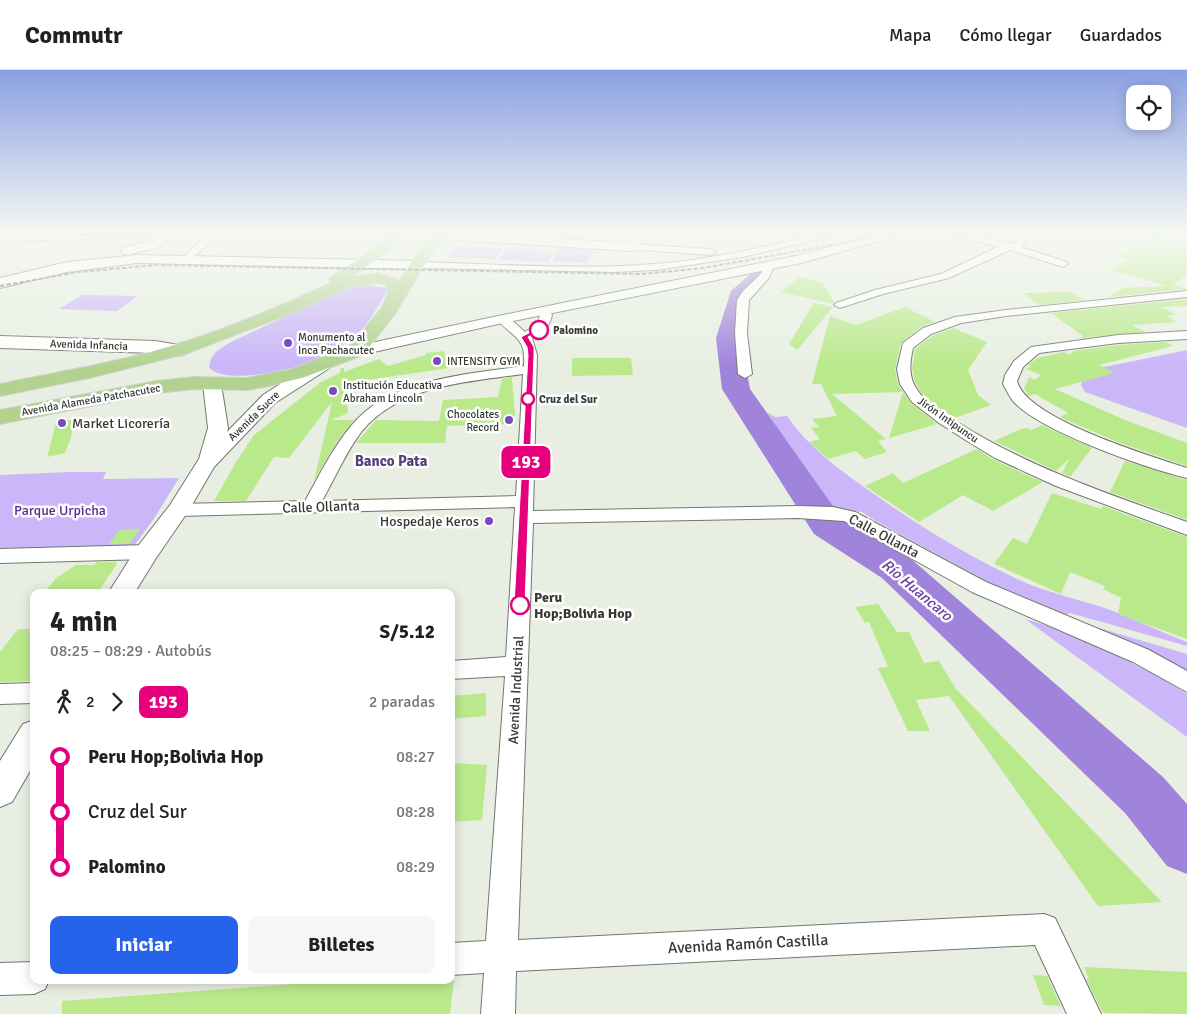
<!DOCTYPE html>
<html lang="es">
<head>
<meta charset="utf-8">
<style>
  :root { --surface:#fff; --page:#f6f6f6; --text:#202124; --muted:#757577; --line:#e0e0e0; --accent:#2563eb }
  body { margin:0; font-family:Signika,sans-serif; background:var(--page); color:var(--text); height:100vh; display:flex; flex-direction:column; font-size:19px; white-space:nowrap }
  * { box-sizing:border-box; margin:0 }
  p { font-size:16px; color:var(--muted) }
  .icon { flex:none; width:28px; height:28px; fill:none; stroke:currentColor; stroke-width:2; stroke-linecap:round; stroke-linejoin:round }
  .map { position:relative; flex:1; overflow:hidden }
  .panel { position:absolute; left:30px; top:519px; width:425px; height:395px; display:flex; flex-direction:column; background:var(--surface); border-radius:10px; box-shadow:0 2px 12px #0003 }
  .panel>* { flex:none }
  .badge { padding:0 10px; border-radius:8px; font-size:18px; line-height:32px }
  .fabs { position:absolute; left:1126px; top:15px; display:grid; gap:10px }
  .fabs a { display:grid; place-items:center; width:45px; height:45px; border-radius:10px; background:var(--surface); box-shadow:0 2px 12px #0003; font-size:25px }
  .map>.badge { position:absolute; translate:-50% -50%; box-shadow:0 0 0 2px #fff }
  .legs { display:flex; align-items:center; gap:8px; height:55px; padding:0 20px; font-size:16px }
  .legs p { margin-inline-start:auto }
  .headline { display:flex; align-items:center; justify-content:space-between; height:85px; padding:0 20px }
  h1 { font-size:28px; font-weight:800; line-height:38px }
  .cta { display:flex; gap:10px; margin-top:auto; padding:10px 20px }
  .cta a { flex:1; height:58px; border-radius:10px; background:var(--accent); color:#fff; font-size:20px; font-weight:800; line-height:58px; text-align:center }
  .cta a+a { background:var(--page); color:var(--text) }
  ul { padding:0 20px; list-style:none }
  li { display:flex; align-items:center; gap:18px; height:55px; font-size:19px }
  li i { display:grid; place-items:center; width:8px; height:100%; margin:0 6px; background:currentColor }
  li i::after { content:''; width:12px; height:12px; margin:-6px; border:4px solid; border-radius:50%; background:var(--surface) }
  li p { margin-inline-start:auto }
  li:first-child i { background:linear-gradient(#0000 50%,currentColor 0) }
  li:last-child i { background:linear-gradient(currentColor 50%,#0000 0) }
  header { display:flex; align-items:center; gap:30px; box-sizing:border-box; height:70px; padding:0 25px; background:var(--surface); border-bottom:1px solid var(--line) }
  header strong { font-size:24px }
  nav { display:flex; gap:28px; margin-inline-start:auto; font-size:18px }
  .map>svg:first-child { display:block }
  .green { fill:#cab6f9 }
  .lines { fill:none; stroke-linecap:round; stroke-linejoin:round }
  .river { fill:#a083db; fill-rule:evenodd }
  .building { fill:#bae98c }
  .minor-casing { stroke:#71776c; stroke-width:2 }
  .tertiary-casing { stroke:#71776c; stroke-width:2 }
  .secondary-casing { stroke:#71776c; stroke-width:2 }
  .primary-casing { stroke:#cfcfce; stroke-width:2 }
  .trunk-casing { stroke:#cfcfce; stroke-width:2 }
  .minor { fill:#fff; fill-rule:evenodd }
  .tertiary { fill:#fff; fill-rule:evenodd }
  .secondary { fill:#fff; fill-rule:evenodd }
  .primary { fill:#c5deac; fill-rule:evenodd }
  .trunk { fill:#b2d390; fill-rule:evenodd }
  .rail { stroke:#71756e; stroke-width:2; stroke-dasharray:4.5 2; stroke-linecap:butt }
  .line-1 { fill:#e6007e; stroke:#fff }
  .stop-1-dot { fill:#fff; stroke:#e6007e; stroke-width:2.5 }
  .poi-dot { fill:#7849c1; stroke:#fff; stroke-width:2 }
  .labels { text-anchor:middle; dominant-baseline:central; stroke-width:5; stroke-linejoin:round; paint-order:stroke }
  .far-stop-label { font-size:11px; font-weight:bold; fill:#353833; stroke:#fff; text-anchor:start }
  .far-poi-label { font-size:11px; fill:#353833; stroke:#fff; text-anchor:start }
  .far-street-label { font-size:11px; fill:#353833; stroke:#fff }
  .poi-label { font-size:14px; fill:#353833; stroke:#fff; text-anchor:start }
  .street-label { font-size:14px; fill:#353833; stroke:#fff }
  .park-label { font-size:14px; fill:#552b91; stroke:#fff }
  .stop-label { font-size:14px; font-weight:bold; fill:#353833; stroke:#fff; text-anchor:start }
  .neighbourhood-label { font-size:15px; font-weight:bold; fill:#543f7c; stroke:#fff }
  .water-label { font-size:15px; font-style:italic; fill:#6239a0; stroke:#fff }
  .near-street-label { font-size:16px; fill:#353833; stroke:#fff }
</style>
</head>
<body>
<header>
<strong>Commutr</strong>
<nav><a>Mapa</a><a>Cómo llegar</a><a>Guardados</a></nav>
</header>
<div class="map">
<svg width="1187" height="944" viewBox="0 0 1187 944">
  <rect width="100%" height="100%" fill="#e8efe2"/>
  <path class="green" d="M561 176 596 178 586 193 552 192Z
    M455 177 503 178 496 189 447 187Z
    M505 179 553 181 548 192 499 190Z
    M361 214 387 218 386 224C377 237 368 255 356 265 340 279 316 291 295 297 277 302 222 314 209 297 211 283 219 279 231 272L341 220Z
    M82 225 138 226 117 241 59 239Z
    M1187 280V358L1085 322 1081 315 1085 301Z
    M767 342 775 347 787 346C810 379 841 401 874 424 919 456 963 483 1013 507 1041 521 1070 527 1099 536 1129 546 1158 561 1187 572V576L1070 543 1063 546 1007 522 874 450 862 442 827 440Z
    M70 402H106L103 409 179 408 155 447 134 476 0 480V405Z
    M1025 549 1071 563 1158 606 1187 624V667Z
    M1082 553 1187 584V603Z"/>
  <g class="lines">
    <path class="river" d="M762 198 769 200 772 204 752 223 740 268 750 319 840 446 910 488 1163 707 1187 734V804L1167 796 1125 743 882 508 814 464 722 319 716 268 731 221 755 200Z"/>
  </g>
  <path class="building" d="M1149 164 1177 167 1187 182 1186 205 1172 216 1177 215 1187 219 1109 227 1123 218 1167 216 1110 200 1132 190 1119 187Z
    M799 207 822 212 834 232 833 234 781 222Z
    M1071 222 1084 230 1039 235 1023 223Z
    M1187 229V236L1161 237 1177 245H1166L1177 252 1132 255 1145 262 1081 268 1083 266 1051 243Z
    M814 233 833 237 797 280 789 274Z
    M905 237 935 252 922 256 901 273 895 299 898 314 903 322 832 324 886 369 878 371 887 382 865 389 856 381 828 389 809 372 820 369 811 358 819 357 812 349 837 346 821 314H812L830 246 856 255Z
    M953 258 987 272 968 300 978 325 991 335 955 348 936 336 921 322 915 312 912 298 915 279 932 266Z
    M1166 272 1173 276 1099 295 1115 303 1055 319 1125 350 1187 373V396L1120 373 1066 350 1060 347 1068 343 1035 324 1029 326 1024 319 1029 307 1035 310 1041 305 1026 299 1031 296 1028 295 1037 288 1064 282 1070 285 1073 281 1118 275Z
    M444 281 449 298 347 313 345 316 348 343 332 350H354L336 373 314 411 332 332 289 388 274 387 246 431H214L236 392 254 365 321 312 340 303 341 298H344V302L379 289 388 296 426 285V283Z
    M572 288H631L633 305 572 306Z
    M512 307 515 345 513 354 447 356 445 373H356L376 350 439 351 443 330 498 327 502 309Z
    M903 322 911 333 937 354 889 368Z
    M74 349 71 368 65 383 47 387 56 353Z
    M1042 355 1092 378 1070 407 1062 403 1069 389 1056 401 994 371 1021 359 1027 358 1031 360Z
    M977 379 994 390 1043 412 993 441 963 425 919 452 865 416 893 403 903 413Z
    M1125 391 1187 410V450L1110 422Z
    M1052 423 1101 439 1103 436 1187 467V569L1118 544 1121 528 1103 519 1105 516 1070 502 1061 524 994 494 1013 468 1027 474Z
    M140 459 129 474H109L119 460Z
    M96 492H117L115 494H117L98 522H45L56 508 76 495H95Z
    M878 534 897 562H909L924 593 939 591 956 619 1162 832 1098 836 949 626 916 630 930 661H908L878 598 888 597 869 552 865 553 855 537Z
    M18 559H34V611L0 612V582Z
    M486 623V646L451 649V626Z
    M451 693 487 695 482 750 451 752Z
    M1084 897 1187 902V944L1104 943 1101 939 1086 909H1089Z
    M1033 905 1047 906 1061 936 1044 935Z
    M350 910H454L450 944H62V931Z"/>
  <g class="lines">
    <defs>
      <path id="minor" d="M176 164 172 167 0 171V165Z
        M209 164H219L195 186 192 191H184L183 189 188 182Z
        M822 164H840L743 187 656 200 615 202 419 198 414 195 419 192C497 194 576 200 654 194 710 190 767 176 822 164Z
        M952 164H969L1010 174 1015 173 1021 164H1030L1021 177 1067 192 1068 194 1063 197 1010 180 949 208 883 224 840 238 834 235 836 233 875 220 941 204 998 177Z
        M632 174 711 179 716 182 711 185 629 179 627 177Z
        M770 192 775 195 768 209 749 230 747 263 752 304 745 308 738 304 735 263 737 230 743 221 760 205 766 193Z
        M1187 221V227L1006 246 961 253 931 264 913 278C910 292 908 305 916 318 925 333 943 343 957 352 1028 397 1108 424 1187 452V465L1056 416 995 388 967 371 939 353 912 332 900 314 897 299 903 273 923 258 955 247 1006 240Z
        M544 238 548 239 552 245C550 257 542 263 532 268L537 285 533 441 798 436 833 437 855 442 986 512 1149 580 1187 601V622L1133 592 972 522 844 451 798 448 533 453 518 870 1044 844 1055 848 1101 944H1067L1035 875 516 901 515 944H481L484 903 451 905V873L486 871 505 606 451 609V591L506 587 515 437 178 446 172 444 169 440 172 436 178 434 305 431C319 406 332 379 351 356 388 309 468 304 524 296 526 265 513 269 497 249L503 245 507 246 525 262 537 254 540 245 538 241ZM523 304 516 426 322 431C335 408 346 382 362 361 400 315 469 312 523 304Z
        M1187 261V269L1118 273 1039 283 1023 297 1017 311C1026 349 1151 386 1187 398V408C1146 398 1039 361 1013 331 1009 326 1006 319 1003 314L1005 305 1014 291 1031 277 1118 265Z
        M147 475 154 477 157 482 154 487 147 489 0 493V479Z
        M34 613V633L0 634V614Z
        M34 892V910H49L45 919 34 924 0 925V893Z"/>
      <path id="tertiary" d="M403 164H485L628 173 632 164H644L636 180 632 181 440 169 400 172 394 168 396 165Z
        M879 164H899L897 166 801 193 503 253 356 286 350 284 348 281 350 278 356 276 503 245 800 185Z
        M325 288 331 289 333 293 331 297 275 333 214 397 189 440 156 488 135 522H109L138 476 170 435 199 389 208 358 203 314 206 310 212 309 218 310 221 314 228 358 227 362 263 325 319 289Z
        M34 650V694L12 732 0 737V691L23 654Z"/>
      <path id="secondary" d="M161 164H178L159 177 128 185 123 184 121 181 123 178 149 171Z
        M137 185 419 191 424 192 426 195 424 198 419 199 137 193 67 202 0 218V208L67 192Z
        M0 266 155 271 185 276 187 280 185 284 178 286 155 283 0 278Z"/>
      <path id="primary" d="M396 164H413L389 181H379L377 178Z"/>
      <path id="trunk" d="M384 164H398L389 181 351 207 378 203 400 210 417 184 434 164H448L428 189 395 244 363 285 305 307 269 316 247 320 194 319 157 323 0 354V340L157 311 194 307 247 308 292 299 349 277 381 239 388 224 386 215 378 213 348 217 300 240 185 284 89 308 0 326V314C57 302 116 293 171 276 224 260 281 236 331 213L329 210 331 207 378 176Z"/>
    </defs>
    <use href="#minor" class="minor-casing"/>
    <use href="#tertiary" class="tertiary-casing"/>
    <use href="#secondary" class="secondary-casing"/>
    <use href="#primary" class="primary-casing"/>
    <use href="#trunk" class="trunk-casing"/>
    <use href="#minor" class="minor"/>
    <use href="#tertiary" class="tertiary"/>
    <use href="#secondary" class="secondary"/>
    <use href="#primary" class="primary"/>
    <use href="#trunk" class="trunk"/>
    <path class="rail" d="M0 216 78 202 157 195 642 204 703 198 865 169 880 164"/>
  </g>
  <linearGradient id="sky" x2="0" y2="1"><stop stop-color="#8ba0e3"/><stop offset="0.55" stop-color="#f5f8f2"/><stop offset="1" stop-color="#f5f8f2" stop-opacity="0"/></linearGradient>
  <rect width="1187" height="296" fill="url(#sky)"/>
  <path class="line-1" d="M537 259 542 260 528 267 534 277V285L525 535 520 539 514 535 528 285 527 277 521 267Z"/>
  <g class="stop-1-dot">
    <circle cx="539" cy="260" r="9"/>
    <circle cx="528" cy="329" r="6"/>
    <circle cx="520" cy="535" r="9"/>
  </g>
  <g class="poi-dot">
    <circle cx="288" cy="273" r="5"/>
    <circle cx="437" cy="291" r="5"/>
    <circle cx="333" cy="321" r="5"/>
    <circle cx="509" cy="350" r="5"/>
    <circle cx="62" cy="353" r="5"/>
    <circle cx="489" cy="451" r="5"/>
  </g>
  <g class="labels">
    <g class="far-stop-label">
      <text x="553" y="260">Palomino</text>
      <text x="539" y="329">Cruz del Sur</text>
    </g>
    <g class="far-poi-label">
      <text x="298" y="267">Monumento al<tspan x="298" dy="13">Inca Pachacutec</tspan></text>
      <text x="447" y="291">INTENSITY GYM</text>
      <text x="343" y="315">Institución Educativa<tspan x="343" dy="13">Abraham Lincoln</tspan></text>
      <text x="499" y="344" text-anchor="end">Chocolates<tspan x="499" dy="13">Record</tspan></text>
    </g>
    <g class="far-street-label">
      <text transform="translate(89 275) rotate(2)">Avenida Infancia</text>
      <text transform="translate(91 330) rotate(-10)">Avenida Alameda Patchacutec</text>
      <text transform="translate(254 346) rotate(-44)">Avenida Sucre</text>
      <text transform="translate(948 350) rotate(35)">Jirón Intipuncu</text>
    </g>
    <g class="poi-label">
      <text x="72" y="353">Market Licorería</text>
      <text x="479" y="451" text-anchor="end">Hospedaje Keros</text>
    </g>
    <g class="street-label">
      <text transform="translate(321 437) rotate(-2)">Calle Ollanta</text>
      <text transform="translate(884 466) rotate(28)">Calle Ollanta</text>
      <text transform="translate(516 620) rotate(-87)">Avenida Industrial</text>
    </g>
    <g class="park-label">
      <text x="60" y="440">Parque Urpicha</text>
    </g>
    <g class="stop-label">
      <text x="534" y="527">Peru<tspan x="534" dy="16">Hop;Bolivia Hop</tspan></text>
    </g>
    <g class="neighbourhood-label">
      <text x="391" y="391">Banco Pata</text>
    </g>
    <g class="water-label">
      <text transform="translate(917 520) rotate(40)">Río Huancaro</text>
    </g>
    <g class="near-street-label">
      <text transform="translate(748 874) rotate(-3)">Avenida Ramón Castilla</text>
    </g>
  </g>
</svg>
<div class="fabs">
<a><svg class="icon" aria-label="locate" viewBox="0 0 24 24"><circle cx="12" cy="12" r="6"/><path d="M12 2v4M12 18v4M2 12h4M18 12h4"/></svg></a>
</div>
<b class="badge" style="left:526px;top:392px;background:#e6007e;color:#fff">193</b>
<section class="panel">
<div class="headline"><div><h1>4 min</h1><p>08:25 – 08:29 · Autobús</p></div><b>S/5.12</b></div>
<div class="legs"><svg class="icon" aria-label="walk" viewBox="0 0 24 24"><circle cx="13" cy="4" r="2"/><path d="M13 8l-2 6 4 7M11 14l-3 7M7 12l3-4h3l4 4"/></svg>2<svg class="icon" aria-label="forward" viewBox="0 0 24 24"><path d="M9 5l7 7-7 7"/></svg><b class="badge" style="background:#e6007e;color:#fff">193</b><p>2 paradas</p></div>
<ul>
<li><i style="color:#e6007e"></i><b>Peru Hop;Bolivia Hop</b><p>08:27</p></li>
<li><i style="color:#e6007e"></i><span>Cruz del Sur</span><p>08:28</p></li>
<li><i style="color:#e6007e"></i><b>Palomino</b><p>08:29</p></li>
</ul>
<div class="cta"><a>Iniciar</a><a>Billetes</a></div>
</section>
</div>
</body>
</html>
